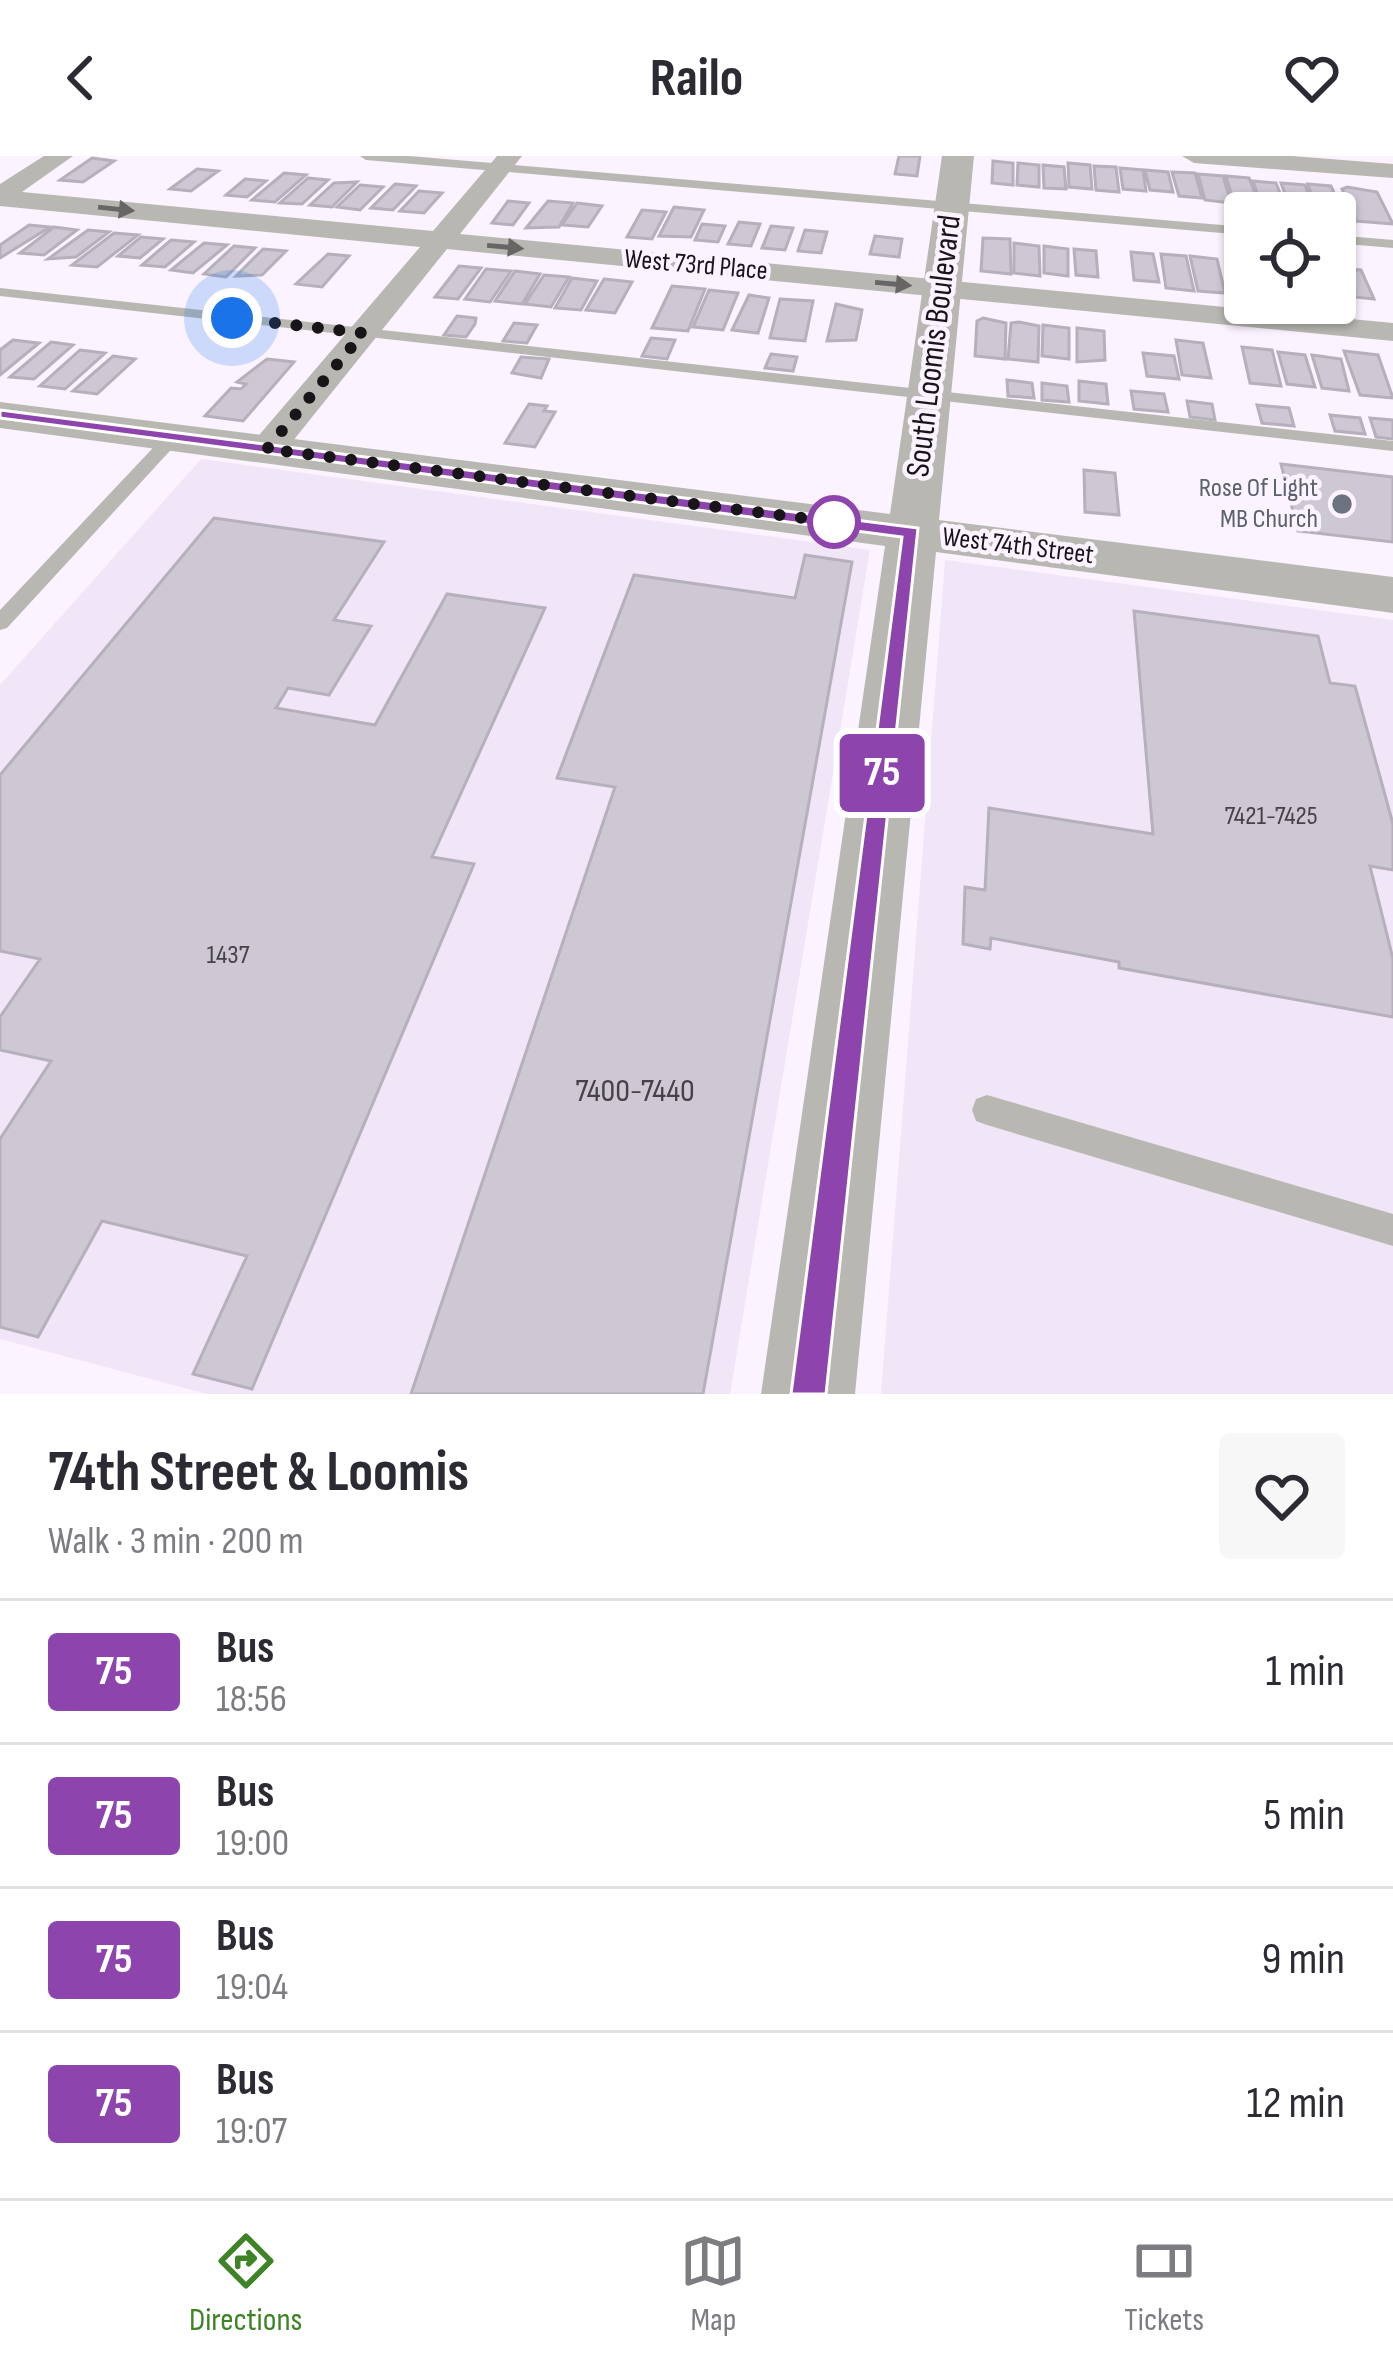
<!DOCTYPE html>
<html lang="en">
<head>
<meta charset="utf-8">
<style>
  :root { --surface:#fff; --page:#f7f7f7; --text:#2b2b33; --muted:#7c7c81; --line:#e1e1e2; --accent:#3f8327 }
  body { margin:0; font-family:"Sofia Sans Condensed",sans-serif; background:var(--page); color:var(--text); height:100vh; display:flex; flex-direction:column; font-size:45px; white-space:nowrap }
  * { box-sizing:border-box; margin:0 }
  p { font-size:39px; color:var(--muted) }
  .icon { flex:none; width:66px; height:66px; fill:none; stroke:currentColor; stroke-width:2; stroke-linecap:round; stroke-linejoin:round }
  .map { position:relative; height:1238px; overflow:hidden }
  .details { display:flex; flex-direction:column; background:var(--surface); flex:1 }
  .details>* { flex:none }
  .badge { padding:0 24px; border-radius:9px; font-size:42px; line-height:78px }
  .buttons { position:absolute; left:1224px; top:36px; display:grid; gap:24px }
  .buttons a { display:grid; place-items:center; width:132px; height:132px; border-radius:12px; background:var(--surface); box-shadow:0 3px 9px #0004; font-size:60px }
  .you { position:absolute; width:60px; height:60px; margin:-30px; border:9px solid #fff; border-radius:50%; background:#1a73e8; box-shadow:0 0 0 18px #1a73e833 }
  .map>.badge { position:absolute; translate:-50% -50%; box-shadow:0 0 0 6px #fff }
  .round { display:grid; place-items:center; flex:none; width:126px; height:126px; border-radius:12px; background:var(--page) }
  .overview { display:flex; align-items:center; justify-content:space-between; height:204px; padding:0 48px }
  h1 { font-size:57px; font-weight:700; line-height:90px }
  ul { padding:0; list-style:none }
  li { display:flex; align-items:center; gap:36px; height:144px; padding:0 48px; border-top:3px solid var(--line) }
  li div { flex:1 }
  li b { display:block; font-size:45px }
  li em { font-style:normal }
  li .badge { min-width:132px; font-weight:700; text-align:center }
  header { display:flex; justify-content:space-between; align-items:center; height:156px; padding:0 48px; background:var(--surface); font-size:54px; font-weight:700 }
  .dock { display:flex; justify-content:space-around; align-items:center; height:168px; border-top:3px solid var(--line); background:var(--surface); font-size:33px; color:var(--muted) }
  .dock a { display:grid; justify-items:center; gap:6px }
  .dock .active { color:var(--accent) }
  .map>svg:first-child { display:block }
  .built { fill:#f1e6f8 }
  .building { fill:#cec8d4; stroke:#b6b0bc; stroke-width:3 }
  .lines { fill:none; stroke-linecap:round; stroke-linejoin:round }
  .service { fill:#b9b7b1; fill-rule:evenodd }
  .minor { fill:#b9b7b1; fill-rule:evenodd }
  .tertiary { fill:#b9b7b1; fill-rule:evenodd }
  .oneway { fill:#686665 }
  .line { fill:#8e44ad; stroke:#fff; stroke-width:3 }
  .walk { stroke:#181519; stroke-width:12; stroke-dasharray:0 21.6 }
  .worship-dot { fill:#6b7280; stroke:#fbf3ff; stroke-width:4.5 }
  .stop-dot { fill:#fff; stroke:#8e44ad; stroke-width:6 }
  .labels { text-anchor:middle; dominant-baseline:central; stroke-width:9; stroke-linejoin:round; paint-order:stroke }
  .far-street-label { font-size:27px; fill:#181519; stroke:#fbf3ff }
  .far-worship-label { font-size:27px; fill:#5b616d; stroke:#fbf3ff; text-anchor:end }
  .number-label { font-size:27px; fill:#464248 }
  .street-label { font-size:33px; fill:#181519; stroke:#fbf3ff }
  .near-number-label { font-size:33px; fill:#464248 }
</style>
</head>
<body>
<header><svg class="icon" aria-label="back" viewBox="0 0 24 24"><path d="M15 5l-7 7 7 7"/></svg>Railo<svg class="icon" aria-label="heart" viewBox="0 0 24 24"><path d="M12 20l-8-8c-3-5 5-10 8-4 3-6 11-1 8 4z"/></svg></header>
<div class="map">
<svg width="1393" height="1238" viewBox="0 0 1393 1238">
  <rect width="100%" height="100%" fill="#fbf3ff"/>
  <path class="built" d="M201 303 870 394 730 1238H207L0 1183V529Z
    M945 404 1393 464V1238H881Z"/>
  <path class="building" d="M899 0H920L917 20 895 18Z
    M92 2 114 5 83 26 60 24Z
    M993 5 1013 7V29L992 27Z
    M1018 7 1039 9V31L1017 29Z
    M1068 7 1090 9 1092 33 1069 31Z
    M1043 9 1064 11 1066 33 1044 32Z
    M1094 10 1116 11 1119 36 1096 34Z
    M1120 12 1143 14 1146 35 1123 33Z
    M197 13 218 15 191 35 170 33Z
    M1145 14 1168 16 1173 36 1150 34Z
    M1172 16 1195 17 1202 42 1179 40Z
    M284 17 306 19 275 46 252 44Z
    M1198 18 1223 20 1231 47 1205 44Z
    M1226 20 1249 22 1257 42 1232 40Z
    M308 22 328 24 302 48 280 47Z
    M245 23 266 25 247 41 226 39Z
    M1253 25 1276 27 1285 50 1261 48Z
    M357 26 332 51 310 49 334 27Z
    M1281 27 1305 29 1314 53 1290 51Z
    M395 28 416 30 393 54 371 52Z
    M1308 28 1331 30 1343 58 1317 56Z
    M360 29 383 31 360 54 337 51Z
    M1347 31 1377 36 1393 68 1356 65 1342 33Z
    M419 35 442 37 424 57 400 55Z
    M508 45 529 47 513 69 492 67Z
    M548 45 573 47 559 71 526 72Z
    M577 47 602 50 588 71 562 69Z
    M674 51 704 54 691 81 659 80Z
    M642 54 666 56 652 83 627 81Z
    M739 66 760 68 751 90 728 88Z
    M702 68 725 70 718 86 695 84Z
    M29 69 50 71 0 102V89Z
    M771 70 793 72 785 94 762 92Z
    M54 71 77 74 44 99 20 97Z
    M88 74 109 76 76 101 48 103Z
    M805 74 827 76 821 97 798 95Z
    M114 77 138 79 97 111 72 109Z
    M875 80 902 83 899 101 870 98Z
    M141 81 163 83 140 102 118 100Z
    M983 82 1010 83 1011 118 981 115Z
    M171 84 194 86 165 111 142 109Z
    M204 87 227 89 193 117 171 114Z
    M1014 87 1039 90 1040 120 1014 117Z
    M234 90 255 92 226 121 204 118Z
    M1044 90 1068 93V120L1044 117Z
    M263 93 286 95 262 119 236 120Z
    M1074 93 1096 95 1098 121 1076 119Z
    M1131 96 1153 98 1159 126 1134 124Z
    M328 98 349 100 322 131 296 128Z
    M1161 98 1186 100 1194 135 1166 132Z
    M1190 100 1217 103 1225 137 1198 135Z
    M459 110 481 112 458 143 435 141Z
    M1335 112 1361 114 1374 143 1335 139 1339 129Z
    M486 113 511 115 490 146 465 143Z
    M515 115 540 118 522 148 495 145Z
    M544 119 569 121 551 151 525 148Z
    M572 122 597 125 581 154 555 152Z
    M604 123 632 126 615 157 586 154Z
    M672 130 705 133 688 175 652 172Z
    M709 134 738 137 723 174 693 171Z
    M749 139 769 142 758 177 732 174Z
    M780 143 813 145 805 185 770 182Z
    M836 148 862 154 856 184 827 185Z
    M457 160 476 162 475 168 466 181 444 179Z
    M983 162 1006 167 1005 203 975 200 977 165Z
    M1019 166 1039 170 1038 206 1008 203 1011 167Z
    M514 167 537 169 527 187 503 185Z
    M1043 169 1069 172V203L1042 200Z
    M1077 172 1104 175 1105 204 1077 206Z
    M651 182 675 184 667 203 642 200Z
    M13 184 39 187 0 219V194Z
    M1176 184 1203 187 1211 222 1182 219Z
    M51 186 73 189 34 223 10 221Z
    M1242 191 1272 194 1281 230 1250 227Z
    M80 194 105 197 65 233 40 230Z
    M1344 195 1378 199 1393 242 1360 239Z
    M1278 196 1305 199 1315 231 1287 228Z
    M1143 197 1174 200 1179 223 1147 220Z
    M771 198 797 201 793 215 765 212Z
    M1312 199 1341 203 1349 235 1322 232Z
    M113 200 135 203 97 238 73 235Z
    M521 201 549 203 541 222 512 217Z
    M267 203 294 206 243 265 205 260 231 232 241 233 246 228 237 226Z
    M1007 224 1032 227 1034 242 1008 240Z
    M1079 225 1106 228 1108 248 1079 245Z
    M1042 227 1067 230 1069 246 1042 244Z
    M1131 235 1164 238 1168 256 1134 253Z
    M1187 245 1212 248 1215 264 1190 261Z
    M529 248 547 250 544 255 555 256 535 291 505 287Z
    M1257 249 1289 252 1294 270 1262 267Z
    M1330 259 1360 262 1365 278 1335 275Z
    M1370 262 1393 264V283L1376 281Z
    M1281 308 1393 321V386L1298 375Z
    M1084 314 1115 317 1119 359 1085 356Z
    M214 362 384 386 334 464 371 470 329 539 288 532 276 552 375 569 447 438 545 452 432 701 474 708 252 1233 193 1218 247 1100 102 1065 38 1181 0 1171V983L51 905 0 894V861L40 803 0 795V619Z
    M805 399 852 406 703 1238H411L615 631 557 622 634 419 795 442Z
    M1134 455 1318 480 1330 527 1355 530 1393 668V714L1370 710 1393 803V861L1119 812V806L991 782 990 793 963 788 965 731 985 734 989 652 1153 678Z"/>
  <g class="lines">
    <path class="service" d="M360 0H409L1245 71V79L366 4Z
      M1335 79 1393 84V92L1335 87Z
      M0 132 1393 285V295L0 140Z
      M173 276 182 281 179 285 7 472 0 474V454L167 277Z
      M987 939 1393 1058V1090L987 969 976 965 972 954 976 943Z"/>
    <path class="minor" d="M44 0H73L22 36 433 75 497 0H522L460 78 1393 167V185L447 93 280 301H254L249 293 254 285 420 91 0 50V28Z
      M1182 0H1292L1393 8V22L1194 7Z"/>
    <path class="tertiary" d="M942 0H974L939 364 1393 421V457L936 396 855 1238H761L885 390 0 272V246L890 358Z"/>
  </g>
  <defs><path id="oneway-solid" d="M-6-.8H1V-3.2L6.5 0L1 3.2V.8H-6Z" transform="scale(3)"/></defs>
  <g class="oneway">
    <use href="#oneway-solid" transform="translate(116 53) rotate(6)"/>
    <use href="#oneway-solid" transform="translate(505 91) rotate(5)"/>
    <use href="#oneway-solid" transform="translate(893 128) rotate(5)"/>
  </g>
  <path class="line" d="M0 254 918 372 826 1238H791L902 381 0 262Z"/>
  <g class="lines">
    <path class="walk" d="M232 162 363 177 267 293 834 366"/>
  </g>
  <circle class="worship-dot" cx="1342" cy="348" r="12"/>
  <circle class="stop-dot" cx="834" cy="366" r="24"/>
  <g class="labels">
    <g class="far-street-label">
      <text transform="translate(696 109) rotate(5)">West 73rd Place</text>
      <text transform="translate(1018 390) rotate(7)">West 74th Street</text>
    </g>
    <g class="far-worship-label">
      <text x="1318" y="332">Rose Of Light<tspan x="1318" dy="31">MB Church</tspan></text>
    </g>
    <g class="number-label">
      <text x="1271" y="660">7421-7425</text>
      <text x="228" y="799">1437</text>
    </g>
    <g class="street-label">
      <text transform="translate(934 190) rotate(-83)">South Loomis Boulevard</text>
    </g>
    <g class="near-number-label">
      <text x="635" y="935">7400-7440</text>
    </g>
  </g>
</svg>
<div class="buttons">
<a><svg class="icon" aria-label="locate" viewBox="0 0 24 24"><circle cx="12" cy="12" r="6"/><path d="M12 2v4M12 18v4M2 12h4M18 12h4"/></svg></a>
</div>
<div class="you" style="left:232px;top:162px"></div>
<b class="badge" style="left:882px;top:617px;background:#8e44ad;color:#fff">75</b>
</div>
<section class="details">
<div class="overview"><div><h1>74th Street &amp; Loomis</h1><p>Walk · 3 min · 200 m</p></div><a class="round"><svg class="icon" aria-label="heart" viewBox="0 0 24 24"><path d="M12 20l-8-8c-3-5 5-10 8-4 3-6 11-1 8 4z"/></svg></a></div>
<ul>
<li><span class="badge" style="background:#8e44ad;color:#fff">75</span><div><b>Bus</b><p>18:56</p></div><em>1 min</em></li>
<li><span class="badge" style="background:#8e44ad;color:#fff">75</span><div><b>Bus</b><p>19:00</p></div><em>5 min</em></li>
<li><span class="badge" style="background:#8e44ad;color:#fff">75</span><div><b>Bus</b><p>19:04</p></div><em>9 min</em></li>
<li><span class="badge" style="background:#8e44ad;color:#fff">75</span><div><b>Bus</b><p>19:07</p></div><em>12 min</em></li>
</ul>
</section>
<nav class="dock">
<a class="active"><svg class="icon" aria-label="directions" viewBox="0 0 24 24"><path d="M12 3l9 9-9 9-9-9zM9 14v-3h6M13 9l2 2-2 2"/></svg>Directions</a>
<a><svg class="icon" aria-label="map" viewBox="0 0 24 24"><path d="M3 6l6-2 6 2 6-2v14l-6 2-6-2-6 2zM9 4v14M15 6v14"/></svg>Map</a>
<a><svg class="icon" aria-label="tickets" viewBox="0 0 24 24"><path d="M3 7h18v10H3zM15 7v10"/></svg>Tickets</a>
</nav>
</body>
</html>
